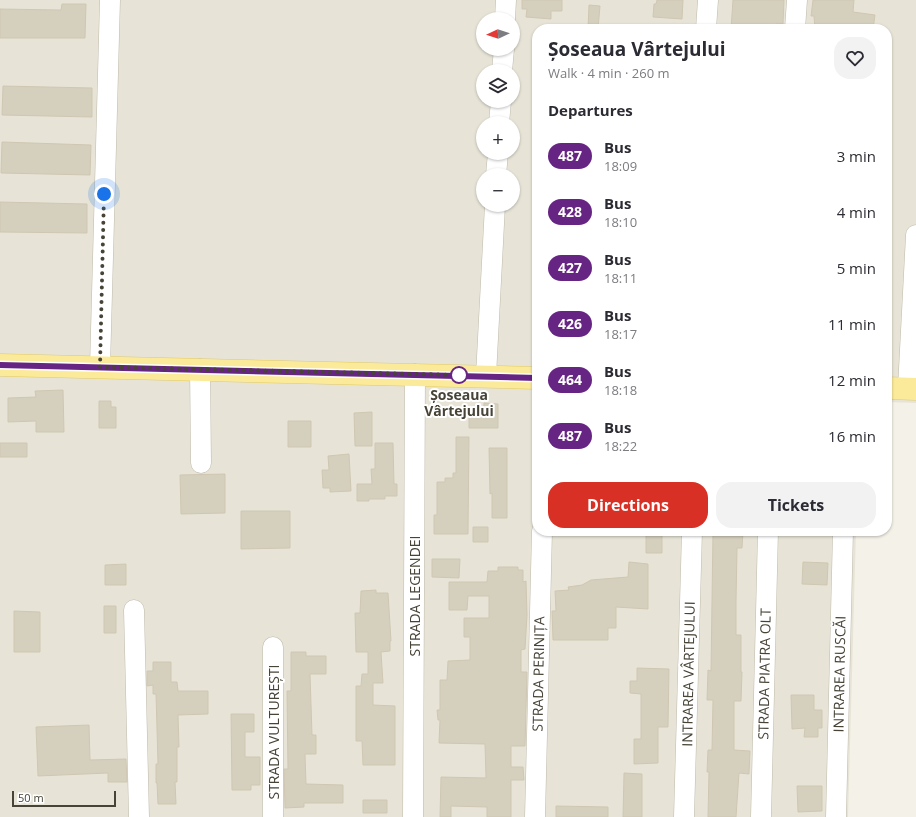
<!DOCTYPE html>
<html lang="en">
<head>
<meta charset="utf-8">
<style>
  :root { --surface:#fff; --page:#f2f2f3; --text:#2b2b33; --muted:#7c7c81; --accent:#d93025 }
  body { margin:0; font-family:"Open Sans",sans-serif; background:var(--page); color:var(--text); height:100vh; display:flex; flex-direction:column; font-size:15px; white-space:nowrap }
  * { box-sizing:border-box; margin:0 }
  p { font-size:13px; color:var(--muted) }
  .icon { flex:none; width:22px; height:22px; fill:none; stroke:currentColor; stroke-width:2; stroke-linecap:round; stroke-linejoin:round }
  .map { position:relative; flex:1; overflow:hidden }
  .drawer { position:absolute; left:532px; top:24px; width:360px; height:512px; display:flex; flex-direction:column; background:var(--surface); border-radius:16px; box-shadow:0 1px 3px #0004 }
  .drawer>* { flex:none }
  .badge { padding:0 8px; border-radius:13px; font-size:14px; line-height:26px }
  .needle { width:26px; rotate:266deg }
  .tools { position:absolute; left:476px; top:12px; display:grid; gap:8px }
  .tools a { display:grid; place-items:center; width:44px; height:44px; border-radius:50%; background:var(--surface); box-shadow:0 1px 3px #0004; font-size:20px }
  .scale { position:absolute; left:12px; bottom:10px; width:104px; box-sizing:border-box; padding-left:4px; border:2px solid #474337; border-top:0; font-size:11px; line-height:14px; white-space:nowrap; color:#474337; -webkit-text-stroke:3px #fff; paint-order:stroke }
  .you { position:absolute; width:20px; height:20px; margin:-10px; border:3px solid #fff; border-radius:50%; background:#1a73e8; box-shadow:0 0 0 6px #1a73e833 }
  .map>.badge { position:absolute; translate:-50% -50%; box-shadow:0 0 0 2px #fff }
  h2 { padding:0 16px; font-size:15px; line-height:36px }
  .round { display:grid; place-items:center; flex:none; width:42px; height:42px; border-radius:16px; background:var(--page) }
  .overview { display:flex; align-items:center; justify-content:space-between; height:68px; padding:0 16px }
  h1 { font-size:19px; font-weight:700; line-height:30px }
  .action { display:flex; gap:8px; margin-top:auto; padding:8px 16px }
  .action a { flex:1; height:46px; border-radius:16px; background:var(--accent); color:#fff; font-size:16px; font-weight:700; line-height:46px; text-align:center }
  .action a+a { background:var(--page); color:var(--text) }
  ul { padding:0; list-style:none }
  li { display:flex; align-items:center; gap:12px; height:56px; padding:0 16px }
  li div { flex:1 }
  li b { display:block; font-size:15px }
  li em { font-style:normal }
  li .badge { min-width:44px; font-weight:700; text-align:center }
  .map>svg:first-child { display:block }
  .residential { fill:#e7e4d7; fill-rule:evenodd }
  .building { fill:#d5cfbe; stroke:#cfc7b2 }
  .lines { fill:none; stroke-linecap:round; stroke-linejoin:round }
  .minor-casing { stroke:#bfbaab; stroke-width:21 }
  .major-casing { stroke:#e0ca6a; stroke-width:23 }
  .minor { stroke:#fff; stroke-width:20 }
  .major { stroke:#fbea9a; stroke-width:22 }
  .line-casing { stroke:#fff; stroke-width:9 }
  .line { stroke:#662483; stroke-width:6 }
  .walk { stroke:#474337; stroke-width:4; stroke-dasharray:0 7.2 }
  .stop-dot { fill:#fff; stroke:#662483; stroke-width:2 }
  .labels { text-anchor:middle; dominant-baseline:central; stroke-width:4; stroke-linejoin:round; paint-order:stroke }
  .stop-label { font-size:14px; font-weight:bold; fill:#474337; stroke:#fff }
  .street-label { font-size:14px; fill:#474337; stroke:#fff }
</style>
</head>
<body>
<div class="map">
<svg width="916" height="817" viewBox="0 0 916 817">
  <rect width="100%" height="100%" fill="#f4f1e8"/>
  <path class="residential" d="M0 0H916V403L887 402V29H537V531H856L848 817H0ZM483 19H513V49H483ZM483 71H513V101H483ZM483 123H513V153H483ZM483 175H513V205H483Z"/>
  <path class="building" d="M522 0H562V11H551V19L526 17 527 9H522Z
    M657 0H683L682 19 653 17 654 4H656Z
    M733 0H784L783 24H776L775 29 748 28V29H731Z
    M813 0H854L853 12 875 15 873 29H815L814 16H811Z
    M62 4H86L85 38H0V9L61 10Z
    M589 5 600 6 598 29H588Z
    M3 86 92 88V117L2 115Z
    M2 142 91 145 90 175 1 173Z
    M0 202 87 204V233L0 232Z
    M63 390 64 432H36V421L8 422V398L36 397 35 391Z
    M99 401H111V407H116V428H99Z
    M484 403 498 404V428H469V417H483Z
    M372 412V446H355L354 413Z
    M288 421H311V447H288Z
    M456 437H469L468 534H434V515H437V482H445V478H453V473H456Z
    M0 443H27V457H0Z
    M375 443H393L394 484H397V496H385V499H369V501H357V484H372L371 469H375Z
    M489 448H507V518H492V493L490 494Z
    M349 454 351 491 330 492V488H323L322 470H329L328 456Z
    M225 474V513L181 514 180 475Z
    M241 511H290V548L241 549Z
    M473 527H488V542H473Z
    M646 531H662V553H646Z
    M713 531H743L742 548H737L736 601V635H741V672H742L741 701H734V750L750 751 749 774 739 773 736 817H708L709 772H707L708 750H712L713 700H707L708 670 711 671Z
    M432 559H460L459 578 432 577Z
    M629 562 648 564V609L616 607V628H608V640H553L552 611H556L555 591 569 590 568 587 582 585 591 580 628 577Z
    M803 562 828 563 827 585 802 584Z
    M126 564V585H105V565Z
    M498 567H518V570H523V582L526 581 527 615 525 649 521 650V672H527L525 746H511V767H523L524 780H511V817H487V807L451 806V817H440L441 777 486 778 485 744 439 743 440 720H438L437 710H440V680H447L448 661 470 660V637H464V618H489V596H468L467 610H449V582H487L488 571H498Z
    M376 590V593H388L391 641H390V651L381 652 383 683H373V705L395 706V765H363L362 741H356V686H361L362 674H368V652H356L355 613H360L361 591Z
    M104 606H116V633H104Z
    M14 611 40 612V652H14Z
    M291 652H306V656H326V674H310L312 735H316V754H305L306 784 343 785V803H304V807L285 808 284 769H288L287 691H291Z
    M153 662H171V682H177L178 691H208V714L178 715 179 747H177V782H175L176 804H158L157 783H156V764H158L156 694H153V685L147 686V671H153Z
    M637 668 669 669 668 727H658V763L634 764V739H641V694L630 693V681H637Z
    M791 695H814V710H822V728H818V737H804L805 728 792 729Z
    M231 714H254V732H245V757H260V785H251V790H232Z
    M89 725 90 760 126 759 127 782H108V773L38 776 36 727Z
    M624 773 642 774V817H623Z
    M797 786H822V811L798 812Z
    M363 800H387V813H363Z
    M556 806 608 807V817H556Z"/>
  <g class="lines">
    <defs>
      <path id="minor" d="M505 19 506 0
        M706 29 708 0
        M795 29 797 0
        M502 71 504 49
        M499 123 501 101
        M496 175 498 153
        M100 367 110 0
        M200 369 201 463
        M486 376 495 205
        M908 388 916 235
        M134 610 139 817
        M273 817V647
        M413 817 415 374
        M535 817 542 531
        M684 817 692 531
        M761 817 768 531
        M836 817 843 531"/>
      <path id="major" d="M0 365 537 378
        M887 388 916 389"/>
    </defs>
    <use href="#minor" class="minor-casing"/>
    <use href="#major" class="major-casing"/>
    <use href="#minor" class="minor"/>
    <use href="#major" class="major"/>
  </g>
  <g class="lines">
    <defs>
      <path id="line" d="M0 365 537 378"/>
    </defs>
    <use href="#line" class="line-casing"/>
    <use href="#line" class="line"/>
    <path class="walk" d="M104 194 100 367 459 375"/>
  </g>
  <circle class="stop-dot" cx="459" cy="375" r="8"/>
  <g class="labels">
    <g class="stop-label">
      <text x="459" y="394">Șoseaua<tspan x="459" dy="16">Vârtejului</tspan></text>
    </g>
    <g class="street-label">
      <text transform="translate(414 596) rotate(-90)">STRADA LEGENDEI</text>
      <text transform="translate(538 674) rotate(-89)">STRADA PERINIȚA</text>
      <text transform="translate(688 674) rotate(-89)">INTRAREA VÂRTEJULUI</text>
      <text transform="translate(764 674) rotate(-89)">STRADA PIATRA OLT</text>
      <text transform="translate(839 674) rotate(-89)">INTRAREA RUSCĂI</text>
      <text transform="translate(273 732) rotate(-90)">STRADA VULTUREȘTI</text>
    </g>
  </g>
</svg>
<div class="tools">
<a><svg class="needle" viewBox="-14 -14 28 28"><path d="M0-13l5 13h-10z" fill="#e53935"/><path d="M0 13l5-13h-10z" fill="#7c7c81"/></svg></a>
<a><svg class="icon" aria-label="layers" viewBox="0 0 24 24"><path d="M12 4l9 5-9 5-9-5zM3 14l9 5 9-5"/></svg></a>
<a>+</a>
<a>−</a>
</div>
<div class="scale">50 m</div>
<div class="you" style="left:104px;top:194px"></div>
<section class="drawer">
<div class="overview"><div><h1>Șoseaua Vârtejului</h1><p>Walk · 4 min · 260 m</p></div><a class="round"><svg class="icon" aria-label="heart" viewBox="0 0 24 24"><path d="M12 20l-8-8c-3-5 5-10 8-4 3-6 11-1 8 4z"/></svg></a></div>
<h2>Departures</h2>
<ul>
<li><span class="badge" style="background:#662483;color:#fff">487</span><div><b>Bus</b><p>18:09</p></div><em>3 min</em></li>
<li><span class="badge" style="background:#662483;color:#fff">428</span><div><b>Bus</b><p>18:10</p></div><em>4 min</em></li>
<li><span class="badge" style="background:#662483;color:#fff">427</span><div><b>Bus</b><p>18:11</p></div><em>5 min</em></li>
<li><span class="badge" style="background:#662483;color:#fff">426</span><div><b>Bus</b><p>18:17</p></div><em>11 min</em></li>
<li><span class="badge" style="background:#662483;color:#fff">464</span><div><b>Bus</b><p>18:18</p></div><em>12 min</em></li>
<li><span class="badge" style="background:#662483;color:#fff">487</span><div><b>Bus</b><p>18:22</p></div><em>16 min</em></li>
</ul>
<div class="action"><a>Directions</a><a>Tickets</a></div>
</section>
</div>
</body>
</html>
